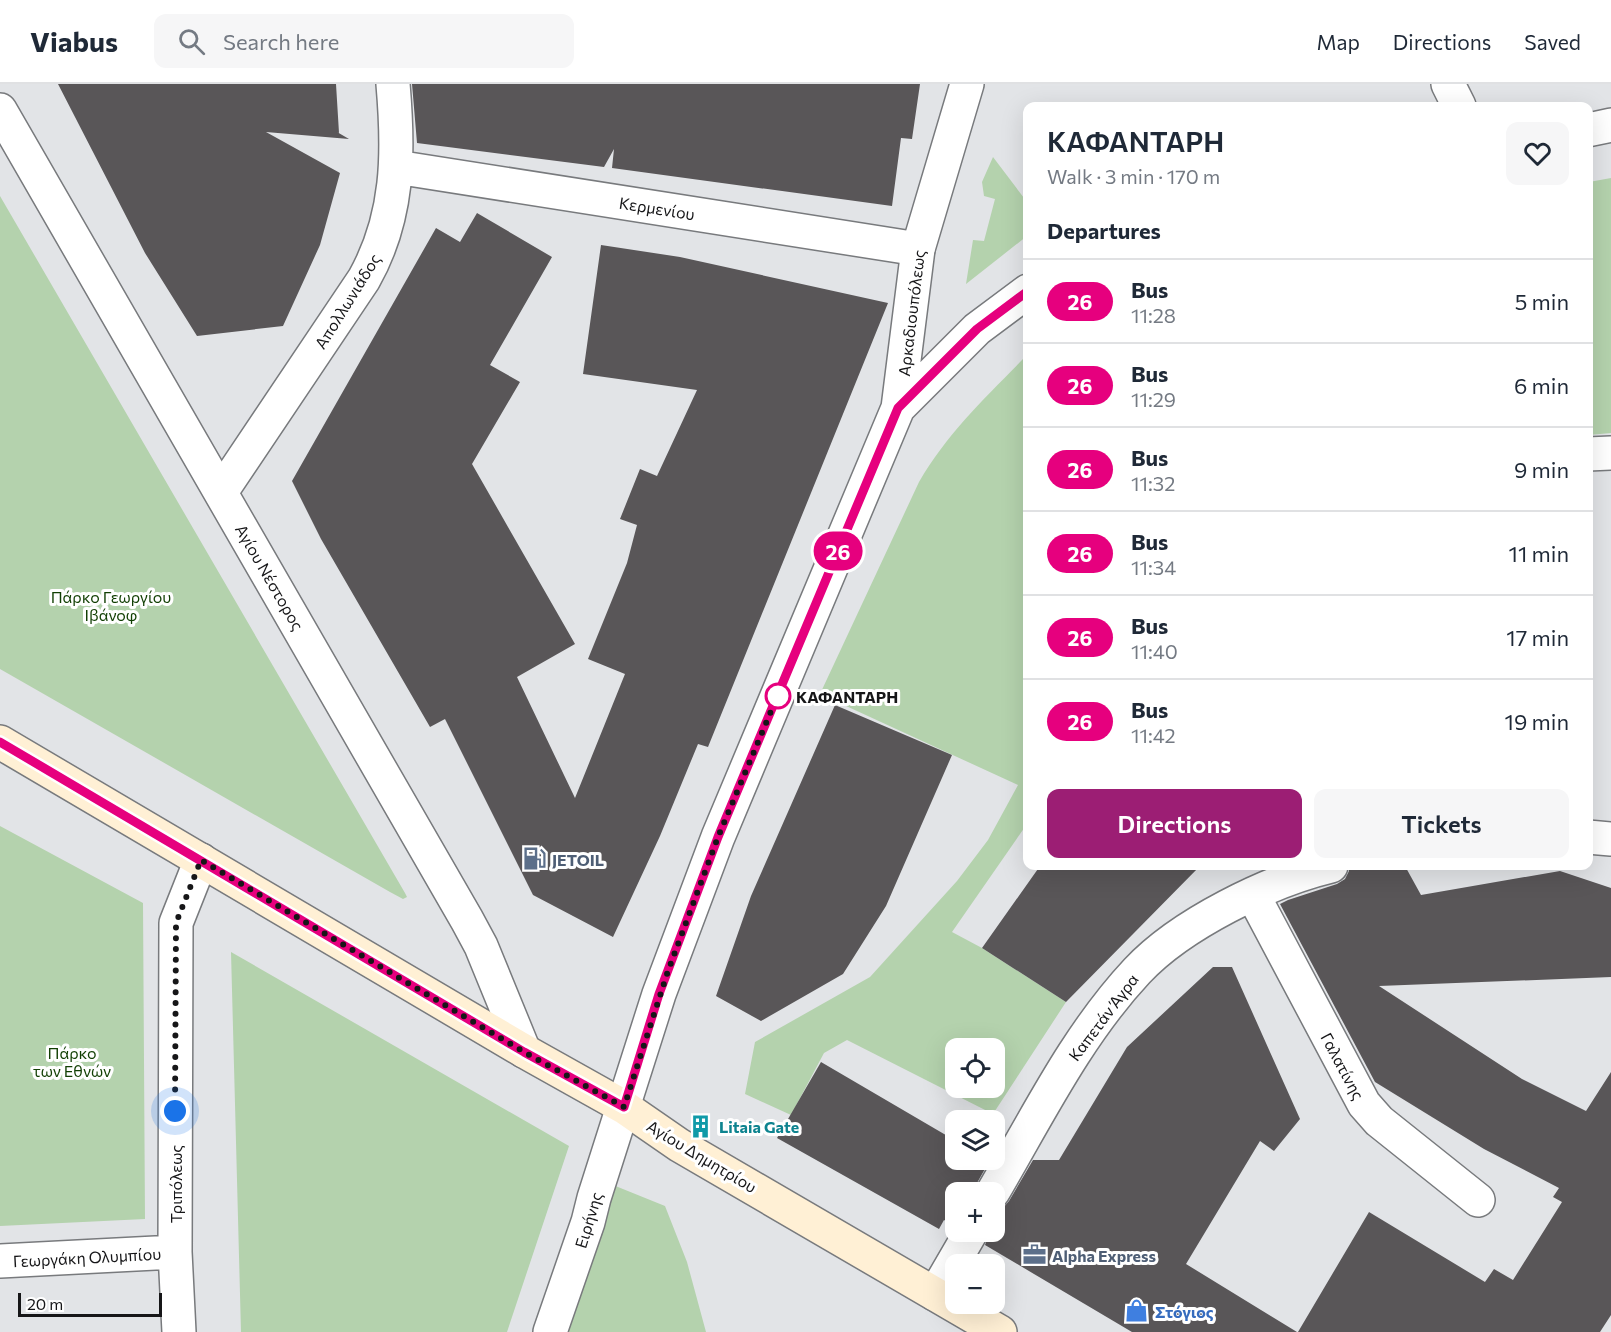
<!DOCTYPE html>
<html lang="en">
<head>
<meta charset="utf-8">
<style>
  :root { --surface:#fff; --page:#f6f6f7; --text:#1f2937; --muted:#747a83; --line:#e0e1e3; --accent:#9c1e74 }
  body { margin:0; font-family:Commissioner,sans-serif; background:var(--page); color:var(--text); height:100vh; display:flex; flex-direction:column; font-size:22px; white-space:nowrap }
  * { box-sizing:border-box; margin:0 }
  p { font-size:20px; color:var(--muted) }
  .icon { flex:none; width:33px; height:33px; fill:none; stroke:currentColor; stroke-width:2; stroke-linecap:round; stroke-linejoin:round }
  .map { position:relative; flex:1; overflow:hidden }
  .side { position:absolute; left:1023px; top:18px; width:570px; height:768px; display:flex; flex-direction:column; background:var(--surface); border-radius:12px; box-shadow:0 6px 24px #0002 }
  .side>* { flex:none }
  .badge { padding:0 12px; border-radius:20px; font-size:21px; line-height:39px }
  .controls { position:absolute; left:945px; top:954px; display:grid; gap:12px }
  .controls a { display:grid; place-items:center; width:60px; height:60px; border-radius:12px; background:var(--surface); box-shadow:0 6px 24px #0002; font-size:30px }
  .scale { position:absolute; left:18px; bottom:15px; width:144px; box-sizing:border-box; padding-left:6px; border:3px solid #161618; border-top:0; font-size:16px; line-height:21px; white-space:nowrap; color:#161618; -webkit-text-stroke:4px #fff; paint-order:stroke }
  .you { position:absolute; width:30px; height:30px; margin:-15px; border:4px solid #fff; border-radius:50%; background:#1a73e8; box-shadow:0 0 0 9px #1a73e833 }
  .map>.badge { position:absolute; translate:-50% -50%; box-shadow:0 0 0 3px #fff }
  h2 { padding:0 24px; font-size:22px; line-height:54px }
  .round { display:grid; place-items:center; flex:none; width:63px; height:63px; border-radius:12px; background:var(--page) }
  .headline { display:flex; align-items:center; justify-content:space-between; height:102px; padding:0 24px }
  h1 { font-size:28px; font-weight:600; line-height:45px }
  .action { display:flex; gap:12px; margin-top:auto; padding:12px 24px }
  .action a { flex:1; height:69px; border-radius:12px; background:var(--accent); color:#fff; font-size:24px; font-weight:600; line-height:69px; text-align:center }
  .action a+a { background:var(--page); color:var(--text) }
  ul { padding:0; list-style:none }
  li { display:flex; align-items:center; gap:18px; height:84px; padding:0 24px; border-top:2px solid var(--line) }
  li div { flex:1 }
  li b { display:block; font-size:22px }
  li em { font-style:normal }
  li .badge { min-width:66px; font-weight:700; text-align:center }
  header { display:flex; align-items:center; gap:36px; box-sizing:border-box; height:84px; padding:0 30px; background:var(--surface); border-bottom:2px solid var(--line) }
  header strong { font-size:28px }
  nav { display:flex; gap:33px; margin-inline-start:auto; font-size:21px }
  .search { width:420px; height:54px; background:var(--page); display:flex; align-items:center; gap:15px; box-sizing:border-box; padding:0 21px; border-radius:12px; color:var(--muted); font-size:22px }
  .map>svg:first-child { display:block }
  .green { fill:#b4d2ad; fill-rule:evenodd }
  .building { fill:#595658 }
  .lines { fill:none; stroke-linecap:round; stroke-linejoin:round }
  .minor-casing { stroke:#787a7d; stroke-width:36 }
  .tertiary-casing { stroke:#787a7d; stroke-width:36 }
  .secondary-casing { stroke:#787a7d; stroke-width:36 }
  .minor { stroke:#fff; stroke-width:33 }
  .tertiary { stroke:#fff; stroke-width:33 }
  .secondary { stroke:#fff0d5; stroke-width:33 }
  .line-casing { stroke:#fff; stroke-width:14 }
  .line { stroke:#e6007e; stroke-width:9 }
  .walk { stroke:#161618; stroke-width:6; stroke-dasharray:0 10.8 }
  .stop-dot { fill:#fff; stroke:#e6007e; stroke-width:3 }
  .labels { text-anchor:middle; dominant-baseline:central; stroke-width:6; stroke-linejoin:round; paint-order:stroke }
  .street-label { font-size:16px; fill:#161618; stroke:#fff }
  .park-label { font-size:16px; fill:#113f03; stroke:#fff }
  .stop-label { font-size:16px; font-weight:bold; fill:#161618; stroke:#fff; text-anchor:start }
  .service-label { font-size:16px; font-weight:bold; fill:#4e5e75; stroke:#fff; text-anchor:start }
  .culture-label { font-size:16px; font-weight:bold; fill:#0d838f; stroke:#fff; text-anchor:start }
  .shop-label { font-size:16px; font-weight:bold; fill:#366cbe; stroke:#fff; text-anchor:start }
</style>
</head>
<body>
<header>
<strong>Viabus</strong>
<div class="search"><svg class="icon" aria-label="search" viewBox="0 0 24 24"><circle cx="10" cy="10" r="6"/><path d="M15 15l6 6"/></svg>Search here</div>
<nav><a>Map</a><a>Directions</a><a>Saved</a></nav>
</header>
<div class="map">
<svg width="1611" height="1248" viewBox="0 0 1611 1248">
  <rect width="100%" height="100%" fill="#e2e4e7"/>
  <path class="green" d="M993 73 1027 118V152L966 200 973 156 984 157 995 115 984 112 982 98Z
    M1611 94V349L1589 351V98Z
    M0 112 405 809 407 813 403 815 390 808 0 585Z
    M1027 271V740L952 848 982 864 1066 918 993 1030 847 956 824 969 791 1031 745 1010 755 958 870 893 957 797 988 756 1018 701 820 610 919 398C948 348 987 312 1027 271ZM956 964H994V1004H956Z
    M0 742 143 819 145 1135 0 1142Z
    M231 868 569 1062 507 1248H241Z
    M613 1101 665 1122 687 1178 706 1248H560Z"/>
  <path class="building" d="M58 0H336L339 49 337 48 349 55 266 48 340 89 320 161 283 242 197 252 145 169Z
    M412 0H920L912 55 901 54 892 122 612 84 614 65 604 83 417 59Z
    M477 129 552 173 490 281 520 298 472 380 575 560 517 593 575 714 625 590 588 575 627 479 637 441 620 435 640 385 657 392 697 306 583 290 601 161 680 173 888 219 708 663 698 660 660 752 613 853 533 811 445 635 430 643 321 455 292 397 436 144 460 158Z
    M835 621 952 671 886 822 843 890 761 937 716 912 751 812Z
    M1040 782H1200L1066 918 982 864Z
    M1349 782H1405L1421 811 1560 787 1611 804V893L1379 902 1522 995 1586 1027 1611 988V1231L1600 1248H1298L1369 1128 1485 1198 1494 1185 1513 1196 1562 1118 1553 1113 1559 1104 1484 1065 1375 998 1280 820 1288 816 1337 800 1345 795 1349 787Z
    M1213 883H1232L1300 1035 1274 1067 1260 1057 1186 1180 1297 1248H1132L985 1161 990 1148H994V1126L1003 1124 1009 1117 1033 1076H1059L1127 963Z
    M821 978 956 1057V1076H990L977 1099 974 1108H956V1138L953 1141 944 1136 939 1145 777 1054Z"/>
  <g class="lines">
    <defs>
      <path id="minor" d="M1448 0 1459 22
        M396 83 918 165
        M1588 370 1611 369
        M221 408 364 195C399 133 399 69 393 0
        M1588 753 1611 755
        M1253 811 1364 1020 1379 1037 1478 1116
        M993 1108C1037 1033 1077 951 1137 887 1181 840 1269 797 1331 782
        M0 1177 175 1168
        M935 1210 971 1148
        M179 1248 175 1168 176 839 201 776"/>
      <path id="tertiary" d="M0 26 467 836 481 862 524 967
        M1588 46 1611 41
        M898 324 977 245 1028 207
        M550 1248 588 1138 594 1114 659 910 718 753 898 324 918 165 967 0"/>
      <path id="secondary" d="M0 658 524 967 624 1023 679 1061 1000 1248"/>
    </defs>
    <use href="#minor" class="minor-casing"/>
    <use href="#tertiary" class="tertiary-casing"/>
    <use href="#secondary" class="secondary-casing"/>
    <use href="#minor" class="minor"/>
    <use href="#tertiary" class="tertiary"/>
    <use href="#secondary" class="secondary"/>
  </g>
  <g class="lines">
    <defs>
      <path id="line" d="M0 658 524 968 624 1023 659 910 718 753 898 324 977 245 1028 207"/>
    </defs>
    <use href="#line" class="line-casing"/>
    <use href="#line" class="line"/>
    <path class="walk" d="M175 1027 176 839 201 776 524 968 624 1023 668 887 718 753 780 606 778 612"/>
  </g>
  <defs>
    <symbol id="fuel-bare" viewBox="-9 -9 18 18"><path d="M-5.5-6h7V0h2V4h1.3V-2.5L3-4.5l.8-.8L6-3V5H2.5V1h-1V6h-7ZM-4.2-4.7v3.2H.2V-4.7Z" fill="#5c6f8a" stroke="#fff" stroke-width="2.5" paint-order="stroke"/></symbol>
    <symbol id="building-bare" viewBox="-9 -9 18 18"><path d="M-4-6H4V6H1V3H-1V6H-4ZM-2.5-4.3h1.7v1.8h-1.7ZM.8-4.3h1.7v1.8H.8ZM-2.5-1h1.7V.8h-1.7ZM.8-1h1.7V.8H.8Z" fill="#0f9aa8" stroke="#fff" stroke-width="2.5" paint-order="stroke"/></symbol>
    <symbol id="office-bare" viewBox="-9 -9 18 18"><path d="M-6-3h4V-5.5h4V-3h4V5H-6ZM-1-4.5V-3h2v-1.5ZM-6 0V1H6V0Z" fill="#5c6f8a" stroke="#fff" stroke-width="2.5" paint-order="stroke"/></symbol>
    <symbol id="shop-bare" viewBox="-9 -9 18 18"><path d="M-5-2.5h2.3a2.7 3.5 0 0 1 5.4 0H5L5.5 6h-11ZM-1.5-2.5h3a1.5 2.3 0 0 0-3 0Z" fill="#3f7fe0" stroke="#fff" stroke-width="2.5" paint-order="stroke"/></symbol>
  </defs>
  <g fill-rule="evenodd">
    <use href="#fuel-bare" x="518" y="758" width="33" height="33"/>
    <use href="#building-bare" x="684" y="1026" width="33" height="33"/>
    <use href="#office-bare" x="1018" y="1154" width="33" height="33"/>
    <use href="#shop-bare" x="1120" y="1210" width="33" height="33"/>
  </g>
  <circle class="stop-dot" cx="778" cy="612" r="12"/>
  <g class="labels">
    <g class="street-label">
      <text transform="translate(657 124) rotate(9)">Κερμενίου</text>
      <text transform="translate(347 217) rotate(-58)">Απολλωνιάδος</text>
      <text transform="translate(911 229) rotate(-83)">Αρκαδιουπόλεως</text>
      <text transform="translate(270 493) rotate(60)">Αγίου Νέστορος</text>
      <text transform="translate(1103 933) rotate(-53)">Καπετάν Άγρα</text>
      <text transform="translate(1343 982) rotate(62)">Γαλατίνης</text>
      <text transform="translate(702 1072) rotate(31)">Αγίου Δημητρίου</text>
      <text transform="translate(175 1100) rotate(-90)">Τριπόλεως</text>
      <text transform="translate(588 1136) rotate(-73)">Ειρήνης</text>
      <text transform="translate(87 1173) rotate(-3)">Γεωργάκη Ολυμπίου</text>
    </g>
    <g class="park-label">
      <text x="111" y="512">Πάρκο Γεωργίου<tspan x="111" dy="18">Ιβάνοφ</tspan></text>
      <text x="72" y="968">Πάρκο<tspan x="72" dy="18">των Εθνών</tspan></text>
    </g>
    <g class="stop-label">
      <text x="796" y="612">ΚΑΦΑΝΤΑΡΗ</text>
    </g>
    <g class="service-label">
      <text x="552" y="775">JETOIL</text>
      <text x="1052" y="1171">Alpha Express</text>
    </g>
    <g class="culture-label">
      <text x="719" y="1042">Litaia Gate</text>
    </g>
    <g class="shop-label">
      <text x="1155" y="1227">Στόγιος</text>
    </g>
  </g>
</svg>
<div class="controls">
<a><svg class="icon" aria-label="locate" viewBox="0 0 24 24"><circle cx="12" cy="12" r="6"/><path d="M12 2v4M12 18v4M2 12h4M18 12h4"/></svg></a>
<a><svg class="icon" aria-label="layers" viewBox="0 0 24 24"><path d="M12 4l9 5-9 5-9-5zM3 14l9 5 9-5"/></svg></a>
<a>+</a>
<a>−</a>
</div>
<div class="scale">20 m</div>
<div class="you" style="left:175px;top:1027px"></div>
<b class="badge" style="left:838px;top:467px;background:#e6007e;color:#fff">26</b>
<section class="side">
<div class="headline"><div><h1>ΚΑΦΑΝΤΑΡΗ</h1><p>Walk · 3 min · 170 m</p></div><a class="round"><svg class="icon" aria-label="heart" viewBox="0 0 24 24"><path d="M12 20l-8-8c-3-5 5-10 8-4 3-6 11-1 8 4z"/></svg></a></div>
<h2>Departures</h2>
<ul>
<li><span class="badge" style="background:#e6007e;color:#fff">26</span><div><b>Bus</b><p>11:28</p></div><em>5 min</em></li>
<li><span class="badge" style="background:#e6007e;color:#fff">26</span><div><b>Bus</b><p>11:29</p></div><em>6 min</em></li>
<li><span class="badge" style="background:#e6007e;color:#fff">26</span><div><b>Bus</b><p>11:32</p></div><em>9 min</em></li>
<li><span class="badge" style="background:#e6007e;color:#fff">26</span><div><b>Bus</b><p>11:34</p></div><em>11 min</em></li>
<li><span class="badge" style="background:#e6007e;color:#fff">26</span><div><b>Bus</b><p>11:40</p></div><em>17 min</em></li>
<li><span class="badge" style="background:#e6007e;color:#fff">26</span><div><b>Bus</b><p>11:42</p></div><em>19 min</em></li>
</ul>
<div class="action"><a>Directions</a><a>Tickets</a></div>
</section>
</div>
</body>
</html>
